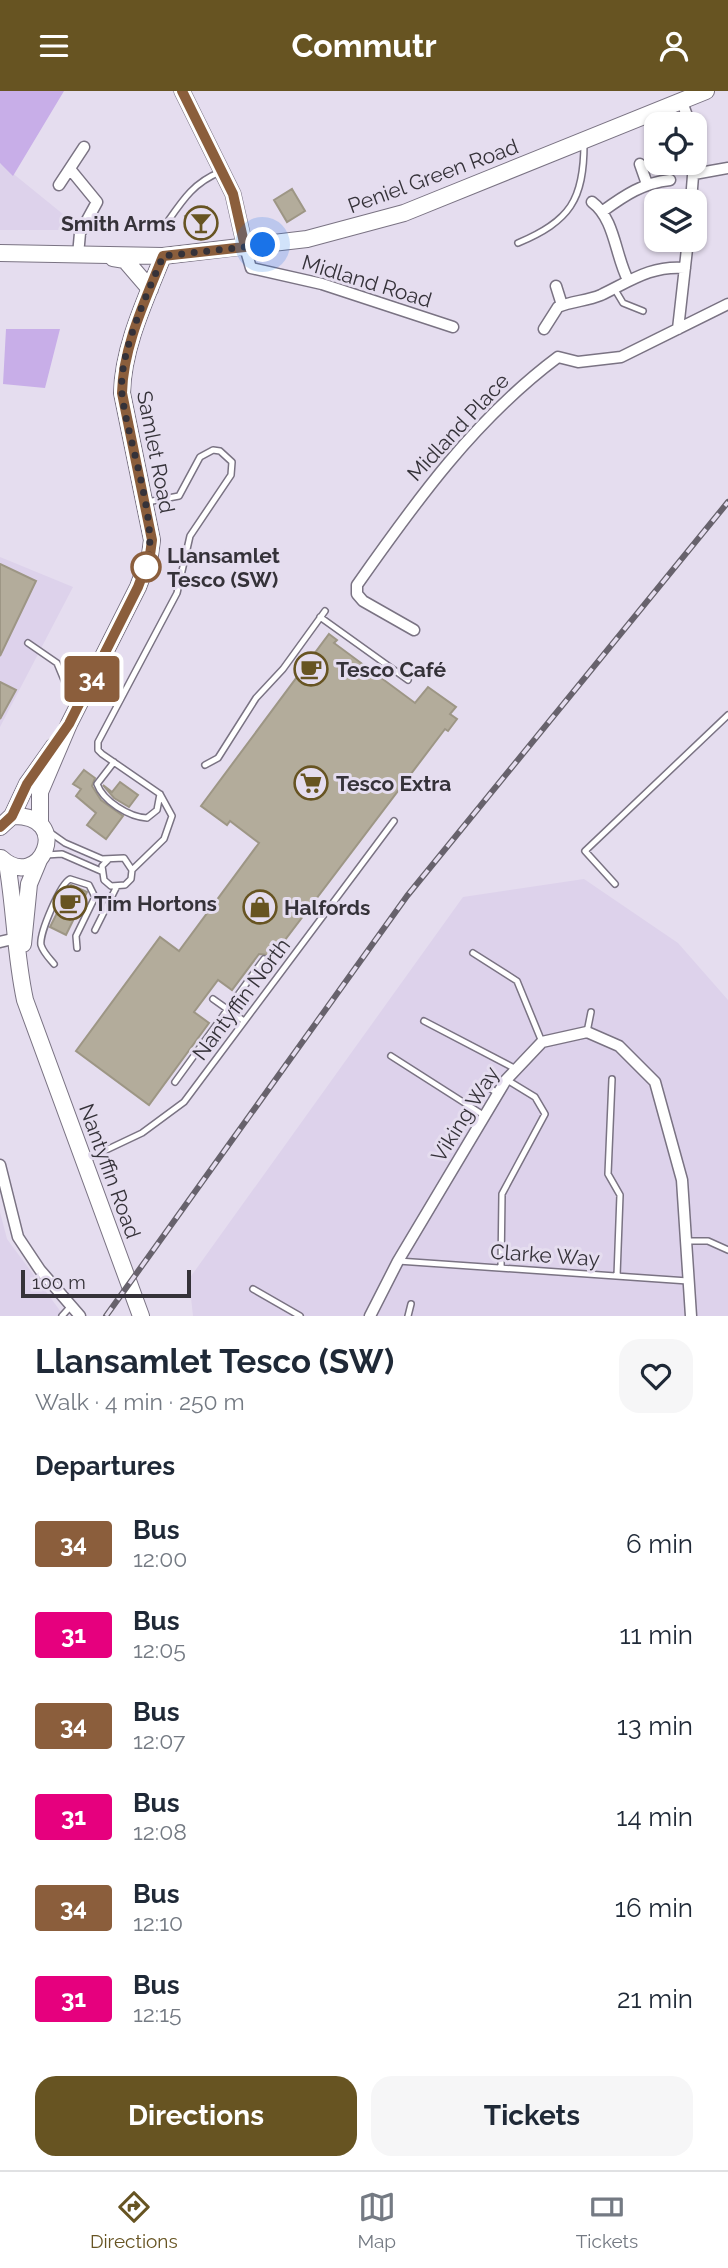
<!DOCTYPE html>
<html lang="en">
<head>
<meta charset="utf-8">
<style>
  :root { --surface:#fff; --page:#f6f6f7; --text:#1f2937; --muted:#747a83; --line:#e0e1e3; --accent:#675422 }
  body { margin:0; font-family:Raleway,sans-serif; background:var(--page); color:var(--text); height:100vh; display:flex; flex-direction:column; font-size:26px; white-space:nowrap }
  * { box-sizing:border-box; margin:0 }
  p { font-size:23px; color:var(--muted) }
  .icon { flex:none; width:38px; height:38px; fill:none; stroke:currentColor; stroke-width:2; stroke-linecap:round; stroke-linejoin:round }
  .map { position:relative; height:1225px; overflow:hidden }
  .details { display:flex; flex-direction:column; background:var(--surface); flex:1 }
  .details>* { flex:none }
  .badge { padding:0 14px; border-radius:5px; font-size:24px; line-height:46px }
  .tools { position:absolute; left:644px; top:21px; display:grid; gap:14px }
  .tools a { display:grid; place-items:center; width:63px; height:63px; border-radius:14px; background:var(--surface); box-shadow:0 2px 5px #0004; font-size:35px }
  .scale { position:absolute; left:21px; bottom:18px; width:170px; box-sizing:border-box; padding-left:7px; border:4px solid #353239; border-top:0; font-size:19px; line-height:24px; white-space:nowrap; color:#353239; -webkit-text-stroke:5px #e5ddef; paint-order:stroke }
  .you { position:absolute; width:35px; height:35px; margin:-18px; border:5px solid #fff; border-radius:50%; background:#1a73e8; box-shadow:0 0 0 10px #1a73e833 }
  .map>.badge { position:absolute; translate:-50% -50%; box-shadow:0 0 0 4px #fff }
  h2 { padding:0 35px; font-size:26px; line-height:63px }
  .round { display:grid; place-items:center; flex:none; width:74px; height:74px; border-radius:21px; background:var(--page) }
  .overview { display:flex; align-items:center; justify-content:space-between; height:119px; padding:0 35px }
  h1 { font-size:33px; font-weight:700; line-height:52px }
  .cta { display:flex; gap:14px; margin-top:auto; padding:14px 35px }
  .cta a { flex:1; height:80px; border-radius:21px; background:var(--accent); color:#fff; font-size:28px; font-weight:700; line-height:80px; text-align:center }
  .cta a+a { background:var(--page); color:var(--text) }
  ul { padding:0; list-style:none }
  li { display:flex; align-items:center; gap:21px; height:91px; padding:0 35px }
  li div { flex:1 }
  li b { display:block; font-size:26px }
  li em { font-style:normal }
  li .badge { min-width:77px; font-weight:700; text-align:center }
  header { display:flex; justify-content:space-between; align-items:center; height:91px; padding:0 35px; background:var(--accent); color:#fff; font-size:32px; font-weight:700 }
  .menu { display:flex; justify-content:space-around; align-items:center; height:98px; border-top:2px solid var(--line); background:var(--surface); font-size:19px; color:var(--muted) }
  .menu a { display:grid; justify-items:center; gap:4px }
  .menu .active { color:var(--accent) }
  .map>svg:first-child { display:block }
  .built { fill:#ddd2eb }
  .green { fill:#c8aee8 }
  .building { fill:#b3ac9b; stroke:#9d9685; stroke-width:2 }
  .lines { fill:none; stroke-linecap:round; stroke-linejoin:round }
  .lane-casing { stroke:#7a7383; stroke-width:8 }
  .street-casing { stroke:#7a7383; stroke-width:13 }
  .secondary-casing { stroke:#7a7383; stroke-width:17 }
  .primary-casing { stroke:#7a7383; stroke-width:18 }
  .lane { stroke:#fff; stroke-width:5 }
  .street { stroke:#fff; stroke-width:10 }
  .secondary { stroke:#fff; stroke-width:14 }
  .primary { stroke:#fff; stroke-width:16 }
  .rail-casing { stroke:#67626c; stroke-width:6 }
  .rail { stroke:#e5ddef; stroke-width:3.5; stroke-dasharray:10; stroke-linecap:butt }
  .line-casing { stroke:#fff; stroke-width:16 }
  .line { stroke:#8b5e3c; stroke-width:10 }
  .walk { stroke:#353239; stroke-width:7; stroke-dasharray:0 12.6 }
  .stop-dot { fill:#fff; stroke:#8b5e3c; stroke-width:3.5 }
  .labels { text-anchor:middle; dominant-baseline:central; stroke-width:6; stroke-linejoin:round; paint-order:stroke }
  .street-label { font-size:21px; fill:#353239; stroke:#e5ddef }
  .poi-label { font-size:21px; font-weight:bold; fill:#353239; stroke:#e5ddef; text-anchor:start }
  .stop-label { font-size:21px; font-weight:bold; fill:#353239; stroke:#e5ddef; text-anchor:start }
</style>
</head>
<body>
<header><svg class="icon" aria-label="menu" viewBox="0 0 24 24"><path d="M4 6h16M4 12h16M4 18h16"/></svg>Commutr<svg class="icon" aria-label="person" viewBox="0 0 24 24"><circle cx="12" cy="8" r="4"/><path d="M4 21q1-7 8-7t8 7"/></svg></header>
<div class="map">
<svg width="728" height="1225" viewBox="0 0 728 1225">
  <rect width="100%" height="100%" fill="#e5ddef"/>
  <path class="built" d="M0 72 69 128 67 139H0Z
    M0 466 73 496 0 636Z
    M584 788 678 852 728 909V1225H193L189 1188 463 806Z
    M0 1121 7 1148 64 1225H0Z"/>
  <path class="green" d="M0 0H64L13 85 0 72Z
    M6 238H60L45 297 3 293Z"/>
  <path class="building" d="M292 98 305 120 287 131 274 109Z
    M207 116 216 136 193 145 185 125Z
    M0 473 36 490 0 565Z
    M329 543 337 549 334 552 415 612 428 596 456 616 450 623 457 628 448 640 445 638 269 870 268 864 259 863 232 899 218 889 194 921 209 932 149 1014 76 960 160 846 179 860 259 752 230 730 227 734 201 715Z
    M0 591 16 599 0 628Z
    M84 679 95 687 92 695 101 709 123 725 106 748 87 734 96 722 76 705 81 698 73 693Z
    M120 691 138 704 129 716 114 707 103 694 112 701Z
    M71 794 87 801 66 844 50 836Z"/>
  <g class="lines">
    <defs>
      <path id="lane" d="M166 133C182 110 193 92 220 81
        M518 152C570 130 584 109 584 52
        M614 197 623 212 643 220
        M320 526 408 589
        M28 552 57 572 69 601 78 608
        M114 671 97 693C103 710 129 726 147 727L157 719 160 703
        M205 674 218 667 256 607 283 578 325 520
        M48 740 65 752 102 768 124 767 132 779 131 788 125 794 111 795 104 789 102 775 109 768
        M46 764 62 763 101 780
        M132 779 164 748 172 725 160 703 102 663 98 659V651L177 502 190 445 231 384 232 371 220 360 213 359 200 366 179 405 147 411
        M615 793 585 760 728 624
        M95 839 116 797
        M473 862 517 890 542 951
        M54 873C49 867 43 861 41 854 39 843 60 793 70 788L89 794 95 806 76 845 77 857
        M213 908 244 930
        M424 930 516 978
        M587 941 591 921
        M391 965 485 1025
        M612 988 608 1083 620 1104 617 1185
        M175 991 264 868
        M482 993 498 1002
        M85 1069 142 1042 184 1011 394 730
        M687 1150H708L728 1159
        M398 1170 688 1190
        M501 1177 502 1103 545 1023 535 1006 507 989
        M253 1198 300 1225
        M62 1225 71 1215
        M408 1225 411 1213"/>
      <path id="street" d="M682 11 690 33
        M640 73 647 93
        M70 78 97 111 80 142 78 164
        M694 83 728 77
        M59 94 84 56
        M691 110 694 72
        M592 111C615 128 615 164 628 189
        M603 120C625 104 643 92 670 89
        M245 156 251 177 322 193 453 236
        M556 195 562 214
        M544 238 558 216C572 210 587 210 601 204 630 190 652 174 685 177
        M678 238 688 149
        M414 539 363 510 357 503V494C416 410 475 328 558 266L578 271 621 266 728 213
        M0 851 21 846
        M0 1074 18 1146 40 1179 80 1225
        M370 1225 398 1170 506 989 542 951 587 941 619 955 655 991 682 1089 691 1225"/>
      <path id="secondary" d="M182 0 233 103 245 156"/>
      <path id="primary" d="M0 162 163 165 307 148 404 122 706 0
        M113 167 125 169 150 198
        M12 725 27 693 54 655
        M40 732V701L69 633 138 496 150 464 152 449 122 302C123 255 146 208 163 165
        M0 736 12 725C75 723 40 803 1 767
        M7 772C15 818 15 863 25 909L141 1225
        M23 853 29 793 39 769"/>
    </defs>
    <use href="#lane" class="lane-casing"/>
    <use href="#street" class="street-casing"/>
    <use href="#secondary" class="secondary-casing"/>
    <use href="#primary" class="primary-casing"/>
    <use href="#lane" class="lane"/>
    <use href="#street" class="street"/>
    <use href="#secondary" class="secondary"/>
    <use href="#primary" class="primary"/>
    <defs>
      <path id="rail" d="M106 1225 407 805 728 411"/>
    </defs>
    <use href="#rail" class="rail-casing"/>
    <use href="#rail" class="rail"/>
  </g>
  <g class="lines">
    <defs>
      <path id="line" d="M0 736 12 725 27 693 69 633 138 496 150 464 152 449 122 302C123 255 146 208 163 165L245 156 233 103 182 0"/>
    </defs>
    <use href="#line" class="line-casing"/>
    <use href="#line" class="line"/>
    <path class="walk" d="M146 476C161 437 127 348 122 303 118 262 148 202 163 165L263 154"/>
  </g>
  <defs>
    <symbol id="bar-ring" viewBox="-11 -11 22 22"><circle r="9.5" fill="#e5ddef" stroke="#675422" stroke-width="1.5"/><path d="M-6-5H6L.8 .8V4.5H3.5V6h-7V4.5H-.8V.8Z" fill="#675422"/></symbol>
    <symbol id="cafe-ring" viewBox="-11 -11 22 22"><circle r="9.5" fill="#e5ddef" stroke="#675422" stroke-width="1.5"/><path d="M-5.5-4.5H6V0H3Q3 3.5 0 3.5H-2.5Q-5.5 3.5-5.5 0ZM3-3.2v2h1.7v-2ZM-6 4.5H4V6H-6Z" fill="#675422"/></symbol>
    <symbol id="supermarket-ring" viewBox="-11 -11 22 22"><circle r="9.5" fill="#e5ddef" stroke="#675422" stroke-width="1.5"/><path d="M-6-5.5h2.5l.6 2H6L4.5 2H-2.5L-4.4-4H-6ZM-1.5 3.2a1.3 1.3 0 1 0 .1 0ZM3 3.2a1.3 1.3 0 1 0 .1 0Z" fill="#675422"/></symbol>
    <symbol id="shop-ring" viewBox="-11 -11 22 22"><circle r="9.5" fill="#e5ddef" stroke="#675422" stroke-width="1.5"/><path d="M-5-2.5h2.3a2.7 3.5 0 0 1 5.4 0H5L5.5 6h-11ZM-1.5-2.5h3a1.5 2.3 0 0 0-3 0Z" fill="#675422"/></symbol>
  </defs>
  <g fill-rule="evenodd">
    <use href="#bar-ring" x="182" y="113" width="38" height="38"/>
    <use href="#cafe-ring" x="292" y="559" width="38" height="38"/>
    <use href="#supermarket-ring" x="292" y="673" width="38" height="38"/>
    <use href="#cafe-ring" x="51" y="793" width="38" height="38"/>
    <use href="#shop-ring" x="241" y="797" width="38" height="38"/>
  </g>
  <circle class="stop-dot" cx="146" cy="476" r="14"/>
  <g class="labels">
    <g class="street-label">
      <text transform="translate(433 85) rotate(-20)">Peniel Green Road</text>
      <text transform="translate(367 190) rotate(17)">Midland Road</text>
      <text transform="translate(458 336) rotate(-47)">Midland Place</text>
      <text transform="translate(156 361) rotate(79)">Samlet Road</text>
      <text transform="translate(241 908) rotate(-53)">Nantyffin North</text>
      <text transform="translate(465 1023) rotate(-58)">Viking Way</text>
      <text transform="translate(110 1080) rotate(70)">Nantyffin Road</text>
      <text transform="translate(545 1164) rotate(4)">Clarke Way</text>
    </g>
    <g class="poi-label">
      <text x="176" y="132" text-anchor="end">Smith Arms</text>
      <text x="336" y="578">Tesco Café</text>
      <text x="336" y="692">Tesco Extra</text>
      <text x="94" y="812">Tim Hortons</text>
      <text x="284" y="816">Halfords</text>
    </g>
    <g class="stop-label">
      <text x="167" y="464">Llansamlet<tspan x="167" dy="24">Tesco (SW)</tspan></text>
    </g>
  </g>
</svg>
<div class="tools">
<a><svg class="icon" aria-label="locate" viewBox="0 0 24 24"><circle cx="12" cy="12" r="6"/><path d="M12 2v4M12 18v4M2 12h4M18 12h4"/></svg></a>
<a><svg class="icon" aria-label="layers" viewBox="0 0 24 24"><path d="M12 4l9 5-9 5-9-5zM3 14l9 5 9-5"/></svg></a>
</div>
<div class="scale">100 m</div>
<div class="you" style="left:263px;top:154px"></div>
<b class="badge" style="left:92px;top:588px;background:#8b5e3c;color:#fff">34</b>
</div>
<section class="details">
<div class="overview"><div><h1>Llansamlet Tesco (SW)</h1><p>Walk · 4 min · 250 m</p></div><a class="round"><svg class="icon" aria-label="heart" viewBox="0 0 24 24"><path d="M12 20l-8-8c-3-5 5-10 8-4 3-6 11-1 8 4z"/></svg></a></div>
<h2>Departures</h2>
<ul>
<li><span class="badge" style="background:#8b5e3c;color:#fff">34</span><div><b>Bus</b><p>12:00</p></div><em>6 min</em></li>
<li><span class="badge" style="background:#e6007e;color:#fff">31</span><div><b>Bus</b><p>12:05</p></div><em>11 min</em></li>
<li><span class="badge" style="background:#8b5e3c;color:#fff">34</span><div><b>Bus</b><p>12:07</p></div><em>13 min</em></li>
<li><span class="badge" style="background:#e6007e;color:#fff">31</span><div><b>Bus</b><p>12:08</p></div><em>14 min</em></li>
<li><span class="badge" style="background:#8b5e3c;color:#fff">34</span><div><b>Bus</b><p>12:10</p></div><em>16 min</em></li>
<li><span class="badge" style="background:#e6007e;color:#fff">31</span><div><b>Bus</b><p>12:15</p></div><em>21 min</em></li>
</ul>
<div class="cta"><a>Directions</a><a>Tickets</a></div>
</section>
<nav class="menu">
<a class="active"><svg class="icon" aria-label="directions" viewBox="0 0 24 24"><path d="M12 3l9 9-9 9-9-9zM9 14v-3h6M13 9l2 2-2 2"/></svg>Directions</a>
<a><svg class="icon" aria-label="map" viewBox="0 0 24 24"><path d="M3 6l6-2 6 2 6-2v14l-6 2-6-2-6 2zM9 4v14M15 6v14"/></svg>Map</a>
<a><svg class="icon" aria-label="tickets" viewBox="0 0 24 24"><path d="M3 7h18v10H3zM15 7v10"/></svg>Tickets</a>
</nav>
</body>
</html>
